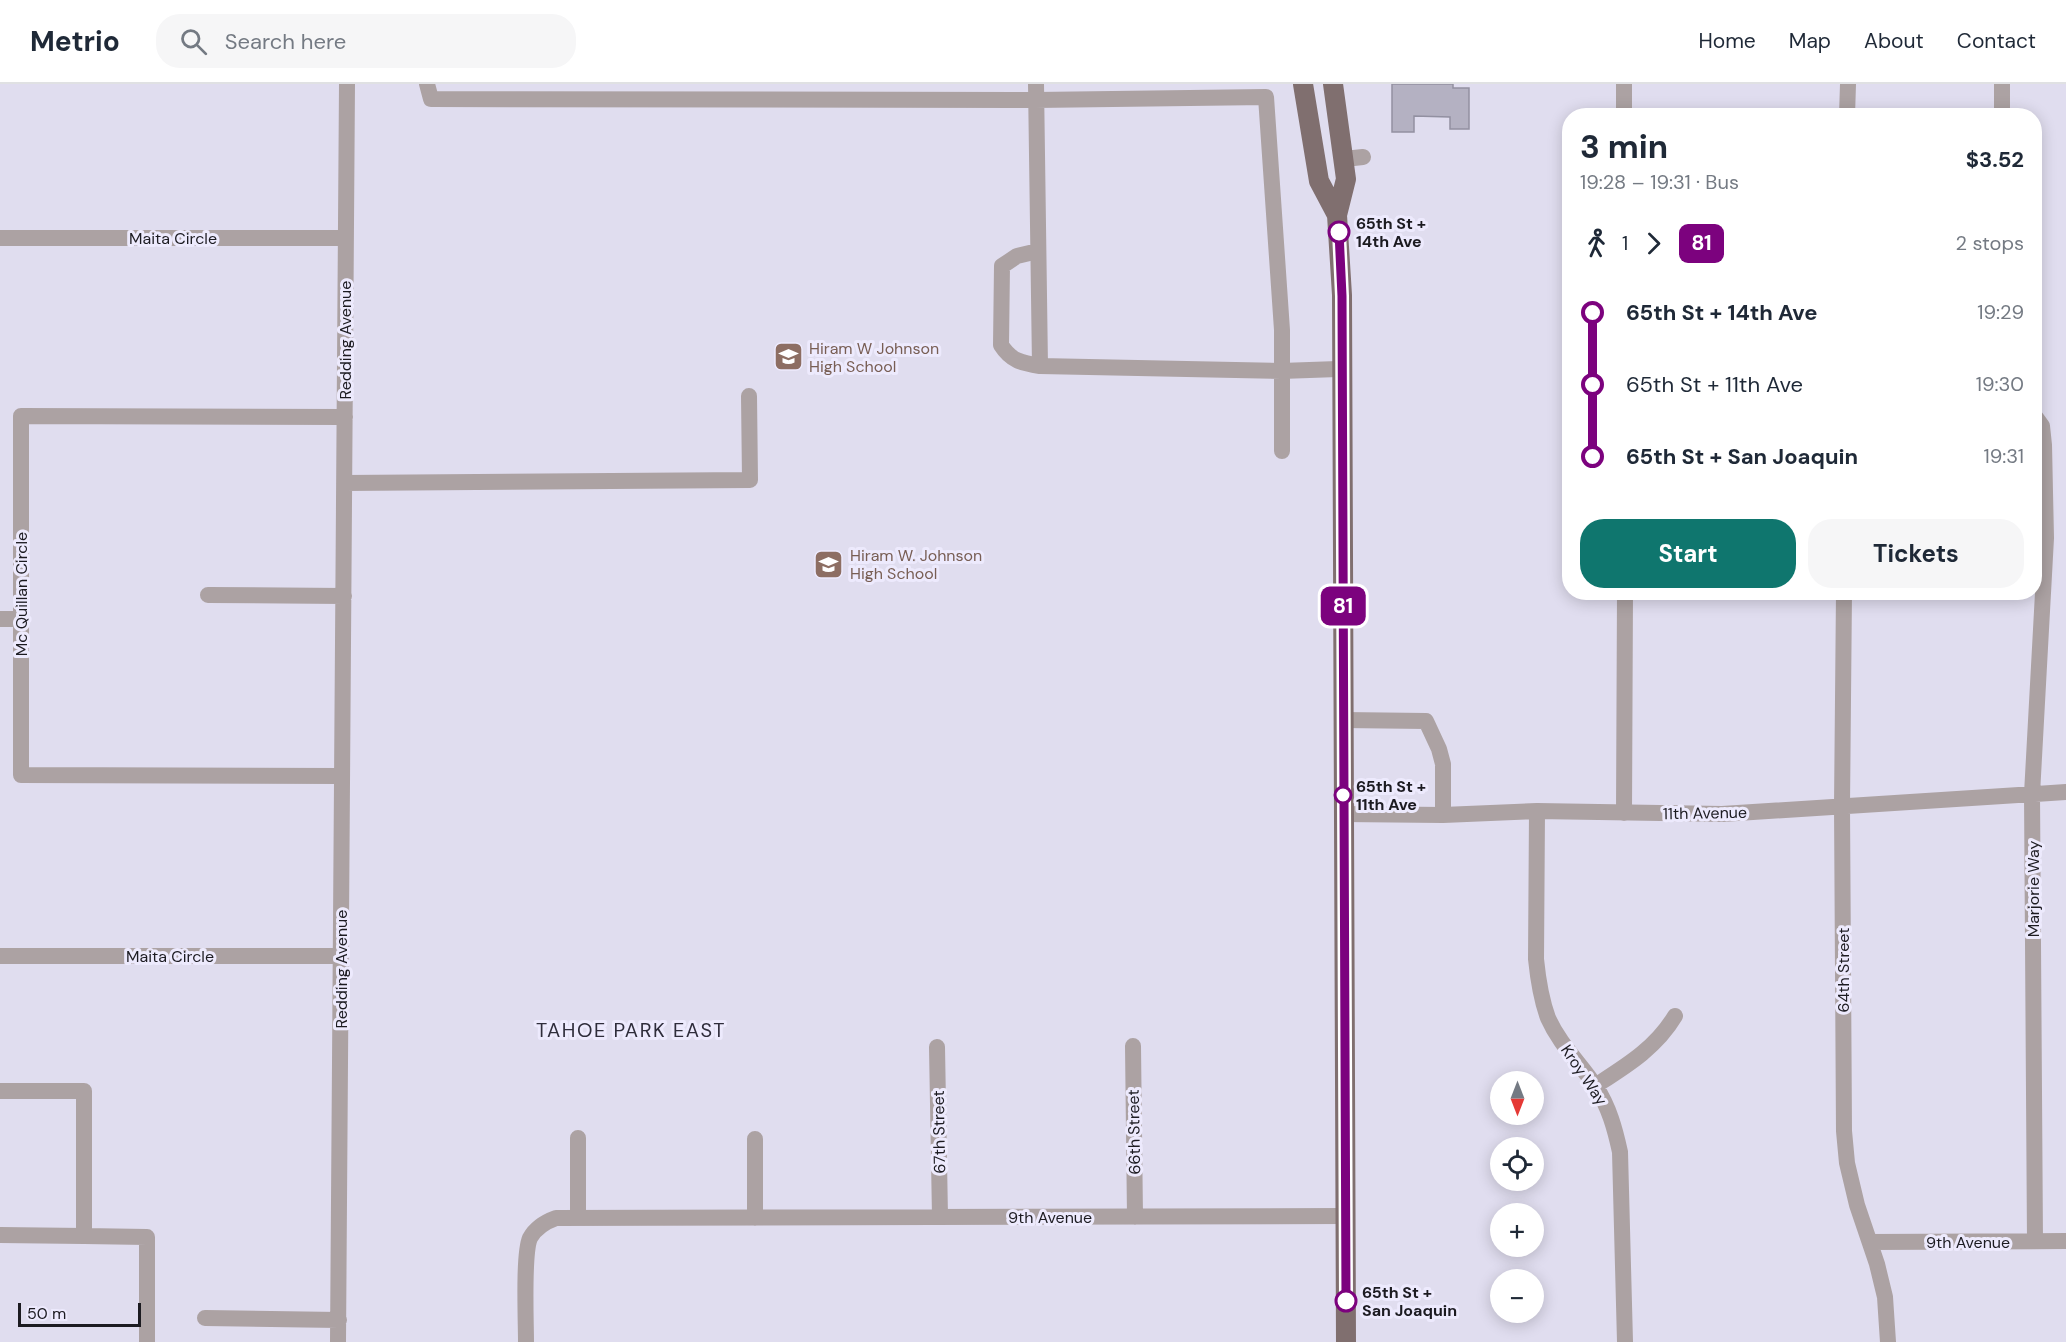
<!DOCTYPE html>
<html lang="en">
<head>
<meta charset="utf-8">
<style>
  :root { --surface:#fff; --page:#f6f6f7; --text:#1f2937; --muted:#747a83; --line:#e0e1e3; --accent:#0f766e }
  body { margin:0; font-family:"DM Sans",sans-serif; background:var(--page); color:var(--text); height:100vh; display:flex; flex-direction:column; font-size:22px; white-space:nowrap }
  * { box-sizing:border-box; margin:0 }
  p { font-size:20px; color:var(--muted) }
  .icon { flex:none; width:33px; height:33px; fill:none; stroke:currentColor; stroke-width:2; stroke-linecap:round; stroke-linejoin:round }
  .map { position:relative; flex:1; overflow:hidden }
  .drawer { position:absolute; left:1562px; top:24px; width:480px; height:492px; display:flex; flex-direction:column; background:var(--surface); border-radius:24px; box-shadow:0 3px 15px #0003 }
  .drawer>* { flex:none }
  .badge { padding:0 12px; border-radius:9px; font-size:21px; line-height:39px }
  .needle { width:39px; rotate:180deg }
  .buttons { position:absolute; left:1490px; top:987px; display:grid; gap:12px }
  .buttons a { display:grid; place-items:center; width:54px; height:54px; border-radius:50%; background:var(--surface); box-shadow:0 3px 15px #0003; font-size:30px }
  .scale { position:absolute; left:18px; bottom:15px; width:123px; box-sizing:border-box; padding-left:6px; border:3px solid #1c1b21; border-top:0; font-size:16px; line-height:21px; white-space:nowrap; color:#1c1b21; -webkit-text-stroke:4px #edeafd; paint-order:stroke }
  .map>.badge { position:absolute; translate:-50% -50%; box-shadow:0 0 0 3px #fff }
  .legs { display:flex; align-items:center; gap:9px; height:66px; padding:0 18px; font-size:20px }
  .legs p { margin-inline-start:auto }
  .head { display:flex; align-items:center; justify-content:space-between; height:102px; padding:0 18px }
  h1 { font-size:33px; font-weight:700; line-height:45px }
  .primary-button { display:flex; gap:12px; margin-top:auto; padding:12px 18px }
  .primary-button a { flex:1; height:69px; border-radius:24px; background:var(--accent); color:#fff; font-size:24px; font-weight:700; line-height:69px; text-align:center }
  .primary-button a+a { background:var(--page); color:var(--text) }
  ul { padding:0 18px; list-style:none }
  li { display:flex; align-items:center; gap:21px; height:72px; font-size:22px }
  li i { display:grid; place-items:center; width:9px; height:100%; margin:0 8px; background:currentColor }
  li i::after { content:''; width:15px; height:15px; margin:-8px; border:4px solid; border-radius:50%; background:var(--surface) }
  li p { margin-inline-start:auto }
  li:first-child i { background:linear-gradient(#0000 50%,currentColor 0) }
  li:last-child i { background:linear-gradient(currentColor 50%,#0000 0) }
  header { display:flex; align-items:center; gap:36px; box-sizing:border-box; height:84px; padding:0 30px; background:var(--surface); border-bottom:2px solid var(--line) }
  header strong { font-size:28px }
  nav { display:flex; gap:33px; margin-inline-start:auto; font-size:21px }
  .search { width:420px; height:54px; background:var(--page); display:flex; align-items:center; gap:15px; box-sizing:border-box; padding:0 21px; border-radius:24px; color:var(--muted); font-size:22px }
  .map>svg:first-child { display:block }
  .building { fill:#b4b1c2; stroke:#9290a1; stroke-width:1.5 }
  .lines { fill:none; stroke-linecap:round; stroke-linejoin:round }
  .minor { stroke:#aca2a3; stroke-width:16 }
  .major { stroke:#806f6f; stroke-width:20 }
  .line-1-casing { stroke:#fff; stroke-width:14 }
  .line-1 { stroke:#7c027e; stroke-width:9 }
  .stop-1-dot { fill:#fff; stroke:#7c027e; stroke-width:3 }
  .labels { text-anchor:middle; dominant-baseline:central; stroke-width:6; stroke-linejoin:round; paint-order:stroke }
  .stop-label { font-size:16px; font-weight:bold; fill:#1c1b21; stroke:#edeafd; text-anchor:start }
  .street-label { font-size:16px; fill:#1c1b21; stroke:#edeafd }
  .education-label { font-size:16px; fill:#785e54; stroke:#edeafd; text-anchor:start }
  .quarter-label { font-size:20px; letter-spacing:1.5px; fill:#2f2d3b; stroke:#edeafd }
</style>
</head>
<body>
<header>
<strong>Metrio</strong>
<div class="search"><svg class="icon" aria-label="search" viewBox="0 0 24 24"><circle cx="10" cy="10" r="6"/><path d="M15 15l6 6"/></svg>Search here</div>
<nav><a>Home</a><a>Map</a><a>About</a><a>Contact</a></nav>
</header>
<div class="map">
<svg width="2066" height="1258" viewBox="0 0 2066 1258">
  <rect width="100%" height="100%" fill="#e0ddef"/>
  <path class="building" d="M1392 0H1453V4H1469V45H1450V33L1414 32V48H1392Z"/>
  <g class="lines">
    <path class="minor" d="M427 0 431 15 1036 16 1266 13 1282 246V367
      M1036 0 1040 282
      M2002 0V32
      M1624 32V0
      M1847 32 1848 0
      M1344 75 1363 73
      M0 154H346
      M1038 167 1017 172 1002 182 1001 261C1011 277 1022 279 1040 282L1281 287 1338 285
      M2034 331 2042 342 2044 361 2046 454 2032 710 2035 1157
      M344 399 750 396 749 312
      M1844 508 1842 722 1844 1047 1847 1079 1857 1121 1877 1180 1885 1213 1888 1258
      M208 511 344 512
      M0 535H21
      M1343 636 1426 637 1439 665 1443 680V731
      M342 692 21 691V332L345 333
      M1537 727 1536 875C1538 895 1541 915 1548 934 1560 961 1580 979 1596 1003 1609 1023 1615 1045 1620 1068L1625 1258
      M1624 729 1625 508
      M1343 730 1443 731 1537 727 1722 730 2066 708
      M0 872H341
      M1133 962 1135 1133
      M937 963 940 1133
      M1595 1002C1626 982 1656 964 1675 932
      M0 1007H84V1152L147 1153V1258
      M755 1055V1134
      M578 1133V1054
      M0 1151 84 1152
      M1870 1158 2066 1157
      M205 1234 339 1236
      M338 1258 347 0
      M526 1258C526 1236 523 1170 530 1154 536 1143 545 1138 556 1134L1345 1132"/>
    <path class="major" d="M1303 0 1319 97 1337 131
      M1333 0 1346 95 1337 131 1342 211 1346 1258"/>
  </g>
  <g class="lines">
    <defs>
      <path id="line-1" d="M1339 148 1342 212 1346 1217"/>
    </defs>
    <use href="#line-1" class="line-1-casing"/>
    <use href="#line-1" class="line-1"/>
  </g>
  <defs>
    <symbol id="school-square" viewBox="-11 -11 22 22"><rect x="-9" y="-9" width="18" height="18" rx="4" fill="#8d6e63" stroke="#edeafd"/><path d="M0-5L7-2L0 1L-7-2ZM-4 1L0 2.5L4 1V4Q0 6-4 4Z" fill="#fff"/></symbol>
  </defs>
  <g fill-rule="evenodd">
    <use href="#school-square" x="772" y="256" width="33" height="33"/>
    <use href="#school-square" x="812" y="464" width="33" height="33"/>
  </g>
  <g class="stop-1-dot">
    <circle cx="1339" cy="148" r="10"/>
    <circle cx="1343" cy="711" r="8"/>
    <circle cx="1346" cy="1217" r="10"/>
  </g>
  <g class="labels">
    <g class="stop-label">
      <text x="1356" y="139">65th St +<tspan x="1356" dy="18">14th Ave</tspan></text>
      <text x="1356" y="702">65th St +<tspan x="1356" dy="18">11th Ave</tspan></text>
      <text x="1362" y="1208">65th St +<tspan x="1362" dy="18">San Joaquin</tspan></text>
    </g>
    <g class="street-label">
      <text x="173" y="154">Maita Circle</text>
      <text transform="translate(345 256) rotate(-90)">Redding Avenue</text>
      <text transform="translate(21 510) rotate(-90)">Mc Quillan Circle</text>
      <text transform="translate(1705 729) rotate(-1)">11th Avenue</text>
      <text transform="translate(2033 805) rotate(-90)">Marjorie Way</text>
      <text x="170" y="872">Maita Circle</text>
      <text transform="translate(341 885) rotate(-90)">Redding Avenue</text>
      <text transform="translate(1843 886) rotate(-90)">64th Street</text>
      <text transform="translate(1584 991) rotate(56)">Kroy Way</text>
      <text transform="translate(939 1048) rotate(-91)">67th Street</text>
      <text transform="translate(1134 1048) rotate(-91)">66th Street</text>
      <text x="1050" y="1133">9th Avenue</text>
      <text x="1968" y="1158">9th Avenue</text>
    </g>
    <g class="education-label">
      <text x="809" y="264">Hiram W Johnson<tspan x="809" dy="18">High School</tspan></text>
      <text x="850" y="471">Hiram W. Johnson<tspan x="850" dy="18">High School</tspan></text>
    </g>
    <g class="quarter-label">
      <text x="631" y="946">TAHOE PARK EAST</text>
    </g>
  </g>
</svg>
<div class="buttons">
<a><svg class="needle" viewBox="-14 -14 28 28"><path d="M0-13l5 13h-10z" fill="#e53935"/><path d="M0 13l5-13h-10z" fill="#747a83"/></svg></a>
<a><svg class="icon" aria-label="locate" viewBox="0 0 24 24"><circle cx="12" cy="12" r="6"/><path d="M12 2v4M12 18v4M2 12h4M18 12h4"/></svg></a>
<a>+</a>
<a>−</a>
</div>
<div class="scale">50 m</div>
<b class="badge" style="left:1343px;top:522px;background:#7c027e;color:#fff">81</b>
<section class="drawer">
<div class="head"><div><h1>3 min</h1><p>19:28 – 19:31 · Bus</p></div><b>$3.52</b></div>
<div class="legs"><svg class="icon" aria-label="walk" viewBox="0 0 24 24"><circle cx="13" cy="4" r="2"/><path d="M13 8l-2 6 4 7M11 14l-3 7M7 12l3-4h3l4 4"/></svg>1<svg class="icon" aria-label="forward" viewBox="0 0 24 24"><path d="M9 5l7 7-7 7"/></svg><b class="badge" style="background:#7c027e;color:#fff">81</b><p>2 stops</p></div>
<ul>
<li><i style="color:#7c027e"></i><b>65th St + 14th Ave</b><p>19:29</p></li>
<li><i style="color:#7c027e"></i><span>65th St + 11th Ave</span><p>19:30</p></li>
<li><i style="color:#7c027e"></i><b>65th St + San Joaquin</b><p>19:31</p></li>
</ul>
<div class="primary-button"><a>Start</a><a>Tickets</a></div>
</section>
</div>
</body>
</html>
